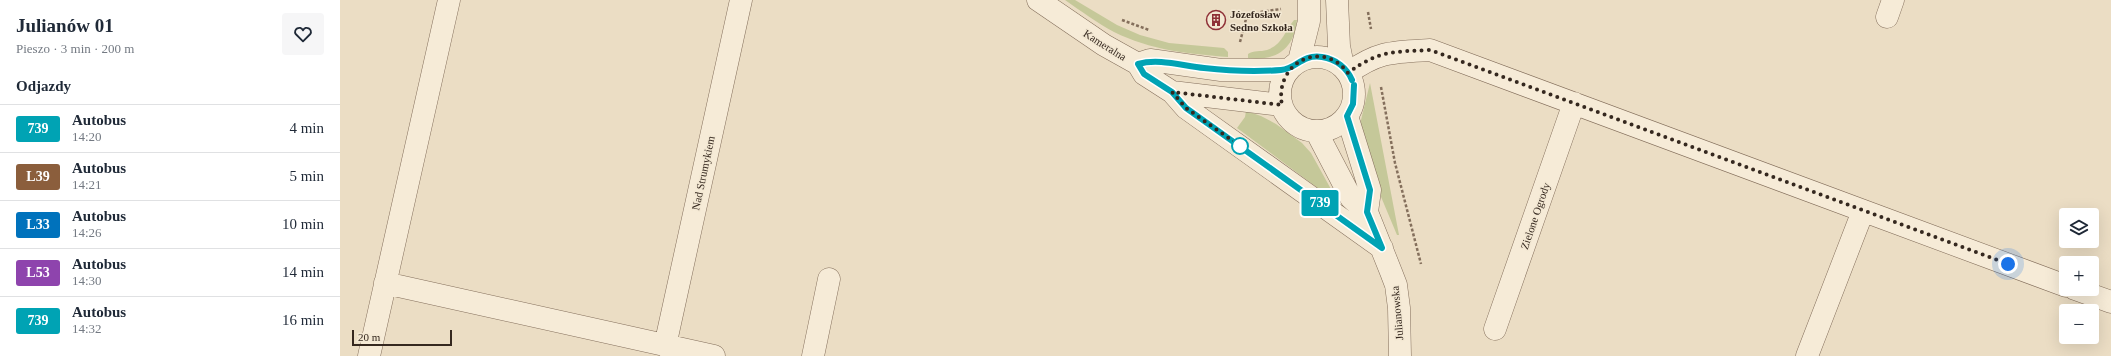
<!DOCTYPE html>
<html lang="pl">
<head>
<meta charset="utf-8">
<style>
  :root { --surface:#fff; --page:#f6f6f7; --text:#1f2937; --muted:#747a83; --line:#e0e1e3 }
  body { margin:0; font-family:"Times New Roman",serif; background:var(--page); color:var(--text); height:100vh; display:flex; flex-direction:column; font-size:15px; white-space:nowrap }
  * { box-sizing:border-box; margin:0 }
  p { font-size:13px; color:var(--muted) }
  .icon { flex:none; width:22px; height:22px; fill:none; stroke:currentColor; stroke-width:2; stroke-linecap:round; stroke-linejoin:round }
  .map { position:relative; flex:1; overflow:hidden }
  .drawer { display:flex; flex-direction:column; background:var(--surface); width:340px }
  .drawer>* { flex:none }
  .badge { padding:0 8px; border-radius:3px; font-size:14px; line-height:26px }
  .fabs { position:absolute; left:1719px; top:208px; display:grid; gap:8px }
  .fabs a { display:grid; place-items:center; width:40px; height:40px; border-radius:4px; background:var(--surface); box-shadow:0 4px 16px #0002; font-size:20px }
  .scale { position:absolute; left:12px; bottom:10px; width:100px; box-sizing:border-box; padding-left:4px; border:2px solid #35281f; border-top:0; font-size:11px; line-height:14px; white-space:nowrap; color:#35281f; -webkit-text-stroke:3px #f3e8d3; paint-order:stroke }
  .you { position:absolute; width:20px; height:20px; margin:-10px; border:3px solid #fff; border-radius:50%; background:#1a73e8; box-shadow:0 0 0 6px #1a73e833 }
  .map>.badge { position:absolute; translate:-50% -50%; box-shadow:0 0 0 2px #fff }
  h2 { padding:0 16px; font-size:15px; line-height:36px }
  .round { display:grid; place-items:center; flex:none; width:42px; height:42px; border-radius:4px; background:var(--page) }
  .head { display:flex; align-items:center; justify-content:space-between; height:68px; padding:0 16px }
  h1 { font-size:19px; font-weight:700; line-height:30px }
  ul { padding:0; list-style:none }
  li { display:flex; align-items:center; gap:12px; height:48px; padding:0 16px; border-top:1px solid var(--line) }
  li div { flex:1 }
  li b { display:block; font-size:15px }
  li em { font-style:normal }
  li .badge { min-width:44px; font-weight:700; text-align:center }
  main { display:flex; flex:1; min-height:0 }
  .map>svg:first-child { display:block }
  .green { fill:#c5c899 }
  .lines { fill:none; stroke-linecap:round; stroke-linejoin:round }
  .minor-casing { stroke:#846f5c; stroke-width:23 }
  .path { stroke:#846f5c; stroke-width:2.5; stroke-dasharray:3 2; stroke-linecap:butt }
  .minor { stroke:#f6ebd7; stroke-width:22 }
  .line-casing { stroke:#fff; stroke-width:9 }
  .line { stroke:#00a3b4; stroke-width:6 }
  .walk { stroke:#35281f; stroke-width:4; stroke-dasharray:0 7.2 }
  .stop-dot { fill:#fff; stroke:#00a3b4; stroke-width:2 }
  .labels { text-anchor:middle; dominant-baseline:central; stroke-width:3; stroke-linejoin:round; paint-order:stroke }
  .poi-label { font-size:11px; font-weight:bold; fill:#35281f; stroke:#f3e8d3; text-anchor:start }
  .street-label { font-size:11px; fill:#35281f; stroke:#f3e8d3 }
</style>
</head>
<body>
<main>
<section class="drawer">
<div class="head"><div><h1>Julianów 01</h1><p>Pieszo · 3 min · 200 m</p></div><a class="round"><svg class="icon" aria-label="heart" viewBox="0 0 24 24"><path d="M12 20l-8-8c-3-5 5-10 8-4 3-6 11-1 8 4z"/></svg></a></div>
<h2>Odjazdy</h2>
<ul>
<li><span class="badge" style="background:#00a3b4;color:#fff">739</span><div><b>Autobus</b><p>14:20</p></div><em>4 min</em></li>
<li><span class="badge" style="background:#8b5e3c;color:#fff">L39</span><div><b>Autobus</b><p>14:21</p></div><em>5 min</em></li>
<li><span class="badge" style="background:#0072bc;color:#fff">L33</span><div><b>Autobus</b><p>14:26</p></div><em>10 min</em></li>
<li><span class="badge" style="background:#8e44ad;color:#fff">L53</span><div><b>Autobus</b><p>14:30</p></div><em>14 min</em></li>
<li><span class="badge" style="background:#00a3b4;color:#fff">739</span><div><b>Autobus</b><p>14:32</p></div><em>16 min</em></li>
</ul>
</section>
<div class="map">
<svg width="1771" height="356" viewBox="0 0 1771 356">
  <rect width="100%" height="100%" fill="#ebddc4"/>
  <path class="green" d="M725 0H735L777 25 800 35 829 43 884 48 888 52V57C849 54 810 50 774 32 757 23 741 11 725 0Z
    M954 20H957C954 49 937 61 908 58V54C914 50 920 52 927 50 943 44 944 32 954 20Z
    M1030 83 1059 235H1057L1039 192 1020 132 1021 120Z
    M906 111 921 116 936 124 962 143 971 153 997 200 995 201 897 128 905 117Z"/>
  <g class="lines">
    <defs>
      <path id="minor" d="M698 0 764 45 798 64 804 74 832 92 846 108 1042 248
        M997 0 999 46 1003 66
        M1547 17 1553 0
        M940 94a37 37 0 1 1 74 0a37 37 0 1 1-74 0Z
        M959 61 969 21V0
        M798 64 810 60 881 70H949
        M1008 73C1039 51 1053 52 1090 50L1726 286
        M832 92 942 105
        M1007 116 1030 190 1027 212
        M976 131 1011 198 1027 212 1051 272 1056 285 1059 308 1060 356
        M45 283 374 356
        M1735 289 1771 302
        M1155 329 1234 103
        M325 346 401 0
        M29 356 109 0
        M473 356 489 279
        M1467 356 1523 211"/>
    </defs>
    <use href="#minor" class="minor-casing"/>
    <path class="path" d="M1028 12 1031 29
      M782 20 809 30
      M900 42 906 19 920 12 941 9
      M1041 87 1055 163 1081 264"/>
    <use href="#minor" class="minor"/>
  </g>
  <g class="lines">
    <defs>
      <path id="line" d="M1012 80C1007 68 996 59 982 57 961 54 957 69 941 70 915 72 890 71 864 68 843 66 819 58 798 64L804 74 832 92 846 108 1042 248 1027 212 1030 190 1007 116 1013 104 1014 85"/>
    </defs>
    <use href="#line" class="line-casing"/>
    <use href="#line" class="line"/>
    <path class="walk" d="M900 146 846 108 832 92 942 105C934 63 982 38 1008 73 1039 50 1053 52 1090 50L1668 264"/>
  </g>
  <defs>
    <symbol id="building-ring" viewBox="-11 -11 22 22"><circle r="9.5" fill="#f3e8d3" stroke="#8f3037" stroke-width="1.5"/><path d="M-4-6H4V6H1V3H-1V6H-4ZM-2.5-4.3h1.7v1.8h-1.7ZM.8-4.3h1.7v1.8H.8ZM-2.5-1h1.7V.8h-1.7ZM.8-1h1.7V.8H.8Z" fill="#8f3037"/></symbol>
  </defs>
  <g fill-rule="evenodd">
    <use href="#building-ring" x="865" y="9" width="22" height="22"/>
  </g>
  <circle class="stop-dot" cx="900" cy="146" r="8"/>
  <g class="labels">
    <g class="poi-label">
      <text x="890" y="14">Józefosław<tspan x="890" dy="13">Sedno Szkoła</tspan></text>
    </g>
    <g class="street-label">
      <text transform="translate(765 45) rotate(32)">Kameralna</text>
      <text transform="translate(363 173) rotate(-78)">Nad Strumykiem</text>
      <text transform="translate(1195 216) rotate(-71)">Zielone Ogrody</text>
      <text transform="translate(1057 313) rotate(-95)">Julianowska</text>
    </g>
  </g>
</svg>
<div class="fabs">
<a><svg class="icon" aria-label="layers" viewBox="0 0 24 24"><path d="M12 4l9 5-9 5-9-5zM3 14l9 5 9-5"/></svg></a>
<a>+</a>
<a>−</a>
</div>
<div class="scale">20 m</div>
<div class="you" style="left:1668px;top:264px"></div>
<b class="badge" style="left:980px;top:203px;background:#00a3b4;color:#fff">739</b>
</div>
</main>
</body>
</html>
